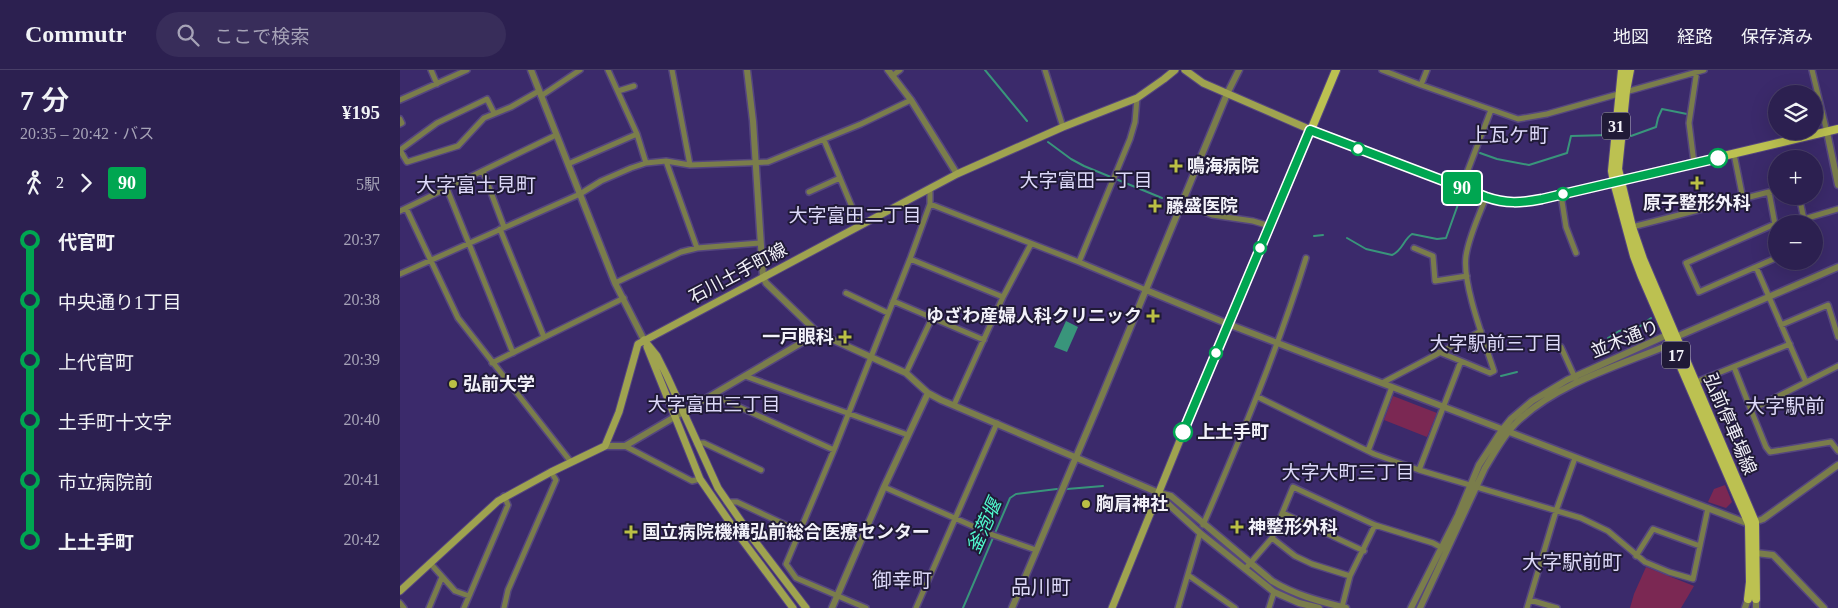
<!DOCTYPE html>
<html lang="ja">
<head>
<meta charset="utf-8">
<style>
  :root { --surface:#2c2050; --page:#382d5a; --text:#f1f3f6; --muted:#a6a3b7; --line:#483e67 }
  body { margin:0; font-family:"Times New Roman","Noto Sans JP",serif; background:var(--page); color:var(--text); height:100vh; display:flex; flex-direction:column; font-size:19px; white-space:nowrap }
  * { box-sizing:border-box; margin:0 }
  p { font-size:16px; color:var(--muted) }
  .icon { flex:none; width:28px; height:28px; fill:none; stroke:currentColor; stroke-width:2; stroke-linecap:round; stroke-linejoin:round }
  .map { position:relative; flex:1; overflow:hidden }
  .side { display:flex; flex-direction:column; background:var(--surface); width:400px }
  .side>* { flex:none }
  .badge { padding:0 10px; border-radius:4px; font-size:18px; line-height:32px }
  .tools { position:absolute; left:1368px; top:15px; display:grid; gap:10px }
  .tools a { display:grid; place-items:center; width:55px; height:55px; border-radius:50%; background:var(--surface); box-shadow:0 5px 20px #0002,0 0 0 1px var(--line); font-size:25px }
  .map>.badge { position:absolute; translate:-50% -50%; box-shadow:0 0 0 2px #fff }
  .legs { display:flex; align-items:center; gap:8px; height:55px; padding:0 20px; font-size:16px }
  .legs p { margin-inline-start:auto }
  .head { display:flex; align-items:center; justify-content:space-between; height:85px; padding:0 20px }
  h1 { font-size:28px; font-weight:600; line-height:38px }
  ul { padding:0 20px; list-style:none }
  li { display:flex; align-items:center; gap:18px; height:60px; font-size:19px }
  li i { display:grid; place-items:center; width:8px; height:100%; margin:0 6px; background:currentColor }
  li i::after { content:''; width:12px; height:12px; margin:-6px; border:4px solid; border-radius:50%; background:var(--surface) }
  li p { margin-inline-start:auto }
  li:first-child i { background:linear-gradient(#0000 50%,currentColor 0) }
  li:last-child i { background:linear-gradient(currentColor 50%,#0000 0) }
  header { display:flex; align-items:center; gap:30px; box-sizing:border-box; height:70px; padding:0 25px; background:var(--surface); border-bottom:1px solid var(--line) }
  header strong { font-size:24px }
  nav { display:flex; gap:28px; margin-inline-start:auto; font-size:18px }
  .search { width:350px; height:45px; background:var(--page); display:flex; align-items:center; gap:12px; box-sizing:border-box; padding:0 18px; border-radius:28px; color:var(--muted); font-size:19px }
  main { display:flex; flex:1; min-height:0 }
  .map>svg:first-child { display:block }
  .green { fill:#7b2853 }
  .water { fill:#39957b }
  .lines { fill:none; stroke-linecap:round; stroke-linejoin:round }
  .stream { stroke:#39957b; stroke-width:2 }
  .minor-casing { stroke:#55467f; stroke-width:8 }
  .tertiary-casing { stroke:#55467f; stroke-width:9 }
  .secondary-casing { stroke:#55467f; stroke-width:9 }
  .primary-casing { stroke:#55467f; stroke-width:10 }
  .minor { stroke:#7a7d4b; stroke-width:5 }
  .tertiary { stroke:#7a7d4b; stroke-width:6 }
  .secondary { stroke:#9fa34f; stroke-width:7 }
  .primary { stroke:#bcc151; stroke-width:8 }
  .line-1-casing { stroke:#fff; stroke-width:11 }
  .line-1 { stroke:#00a651; stroke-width:8 }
  .stop-1-dot { fill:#fff; stroke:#00a651; stroke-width:2.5 }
  .poi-dot { fill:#bbc045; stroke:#201a37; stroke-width:2 }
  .labels { text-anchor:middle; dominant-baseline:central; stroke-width:4; stroke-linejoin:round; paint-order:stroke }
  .shield { fill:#201a37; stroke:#b3b0bf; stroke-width:1 }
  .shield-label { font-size:16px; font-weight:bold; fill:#f2f1f9 }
  .poi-label { font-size:18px; font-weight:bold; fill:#f2f1f9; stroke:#201a37; text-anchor:start }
  .street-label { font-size:18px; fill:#f2f1f9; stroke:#201a37 }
  .stop-label { font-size:18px; font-weight:bold; fill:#f2f1f9; stroke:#201a37; text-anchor:start }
  .neighbourhood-label { font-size:19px; fill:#ddd9f9; stroke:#201a37 }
  .water-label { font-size:19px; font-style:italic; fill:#50f9cd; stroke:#201a37 }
  .quarter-label { font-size:20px; fill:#ddd9f9; stroke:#201a37 }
</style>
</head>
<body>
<header>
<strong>Commutr</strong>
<div class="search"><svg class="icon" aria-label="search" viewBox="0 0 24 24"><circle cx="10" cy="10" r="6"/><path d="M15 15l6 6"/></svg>ここで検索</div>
<nav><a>地図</a><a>経路</a><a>保存済み</a></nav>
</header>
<main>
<section class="side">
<div class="head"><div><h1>7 分</h1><p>20:35 – 20:42 · バス</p></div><b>¥195</b></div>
<div class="legs"><svg class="icon" aria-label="walk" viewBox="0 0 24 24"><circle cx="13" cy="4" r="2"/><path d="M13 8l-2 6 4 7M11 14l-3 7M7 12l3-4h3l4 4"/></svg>2<svg class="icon" aria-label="forward" viewBox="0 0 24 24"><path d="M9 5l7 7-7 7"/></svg><b class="badge" style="background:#00a651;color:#fff">90</b><p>5駅</p></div>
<ul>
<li><i style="color:#00a651"></i><b>代官町</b><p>20:37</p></li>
<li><i style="color:#00a651"></i><span>中央通り1丁目</span><p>20:38</p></li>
<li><i style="color:#00a651"></i><span>上代官町</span><p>20:39</p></li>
<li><i style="color:#00a651"></i><span>土手町十文字</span><p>20:40</p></li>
<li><i style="color:#00a651"></i><span>市立病院前</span><p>20:41</p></li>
<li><i style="color:#00a651"></i><b>上土手町</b><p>20:42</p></li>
</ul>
</section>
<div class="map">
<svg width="1438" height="538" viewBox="0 0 1438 538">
  <rect width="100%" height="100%" fill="#3b2a6b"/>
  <path class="green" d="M993 326 1037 343 1027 367 984 350Z
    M1325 415 1332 432 1326 438 1308 432 1314 419Z
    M1246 497 1294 516 1281 538H1230L1234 524Z"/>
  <path class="water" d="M666 251 678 257 667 282 654 277Z"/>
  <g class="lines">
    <path class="stream" d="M585 0 627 51
      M1231 66 1256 57 1258 48 1262 39 1287 44
      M648 72 671 89 684 96 762 128
      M1080 83 1097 89 1129 95 1167 83 1171 66 1208 65
      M914 166 923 165
      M947 168 966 179 992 185C1003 180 1003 170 1012 164L1037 169 1046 168 1061 126
      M1208 268 1219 261 1239 257 1251 248
      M1101 306 1117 302
      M667 419 703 416
      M563 538 610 428 616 424 657 419"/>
    <defs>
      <path id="minor" d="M31 0 37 14
        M208 0 237 64 246 93
        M272 0 290 95
        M645 0 663 57
        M982 0 1021 15 1118 49 1147 44 1304 0
        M1412 0 1427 62
        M492 6 500 0
        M1021 15 1027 0
        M218 21 234 16
        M141 26 180 0
        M0 30 67 0
        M94 43 87 29 37 53 0 80 7 92 58 76 84 48 111 37 139 21
        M0 49 2 53 0 54
        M424 70 460 156
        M1334 84 1343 129
        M266 91 297 178
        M1294 93 1289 53 1297 0
        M168 94 237 64
        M83 101 104 157
        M1061 118 1091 40
        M47 119 113 283
        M1376 121 1369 122 1376 160
        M409 122 440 108
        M1161 125 1166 157 1176 183
        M1399 126 1405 154
        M1086 127C1079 146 1069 166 1066 186 1062 214 1085 273 1094 301L1090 303 1061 291 1019 400 1181 448 1208 461 1245 492 1269 502 1293 509 1308 438
        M782 133 812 145 853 151 870 156
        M530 134 679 192 746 220
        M6 138 58 248 171 392
        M0 141 156 65
        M1404 149 1438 139
        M1375 154 1286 193 1299 222 1376 188
        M1232 157 1369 122
        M100 159 144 267
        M1014 178 1033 186 1035 211 1067 206
        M510 189 603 227
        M679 192 730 69 735 52 737 28
        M1356 197 1406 312
        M0 204 180 124 201 111 231 98 246 93 266 91 290 95 368 92 461 54 511 30
        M215 213 281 182 297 178 360 173
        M446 223 488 243
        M493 231 584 270
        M1381 255 1428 235 1438 267
        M1161 277 1176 310
        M1039 282 1061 291
        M92 293 224 228
        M1334 297 1351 340 1438 296
        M506 303 532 248
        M345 306 508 365
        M1296 312 1390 274
        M982 313 1081 261
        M313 325 434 380
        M858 327 974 384 1019 400
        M554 335 603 227 631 174
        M1351 340 1366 377 1370 382 1431 372 1438 381
        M297 373H304L361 400
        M225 376 292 411 300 409
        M968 381 992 317
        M484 417 593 465 636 480
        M327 432H337L399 461
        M883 443 964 481
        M803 455C841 367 878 279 906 188
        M872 468 895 486 912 494 950 506
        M1236 486 1253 459 1300 476
        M30 493 55 521 69 526
        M846 498 872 468 893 417 975 455 1033 473 1044 479
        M788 505 835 538
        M1130 530 1157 538
        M0 533 4 538
        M942 537 950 506 975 455
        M29 538 42 507
        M64 538 108 435 104 426
        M104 538 108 520 156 410 151 402
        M466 538 396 508 386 494 434 380 510 189 530 134V119
        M516 538 597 353
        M778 538 800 463
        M869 538 874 522
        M1127 538 1156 441 1175 388"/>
      <path id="tertiary" d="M131 0 215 213 244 270
        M347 0 353 51 363 207 366 213 418 263 506 303 528 323 541 330 759 423 771 426 872 511C895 525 919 531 946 538
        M488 0 511 30 557 104
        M1427 62 1438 115
        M746 220 828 254 1349 454 1363 449 1438 395
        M205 376H225L418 263
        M759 424 768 434 800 463 874 522 899 533 919 538
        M1356 483 1373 485 1424 538
        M432 538 484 417 528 323
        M612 538 699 333 827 24 839 0
        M1011 538 1058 445 1079 395 1102 360 1111 349 1132 331 1167 310 1267 265 1270 266
        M1020 538 1085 398C1095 382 1104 364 1118 351 1160 312 1219 296 1271 274L1276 267 1438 197
        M1345 538 1348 529
        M1356 538V529"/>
      <path id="secondary" d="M244 270 257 286 267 306 318 418 354 470 406 538
        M247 277 300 409 340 467 393 538
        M0 521 98 431 151 402 205 376 219 342 238 274 557 104 663 57 737 28 764 9 775 0
        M712 538 793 338 911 60 803 13 785 0"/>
      <path id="primary" d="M936 0 911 60 1086 127C1106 134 1121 133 1142 129L1438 59
        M1222 0 1212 101 1214 112 1234 186 1242 207 1349 454 1350 512 1348 529
        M1230 0 1226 21 1218 99 1232 157 1243 189 1355 452 1356 529"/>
    </defs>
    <use href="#minor" class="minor-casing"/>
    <use href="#tertiary" class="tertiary-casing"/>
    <use href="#secondary" class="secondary-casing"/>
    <use href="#primary" class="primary-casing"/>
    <use href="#minor" class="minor"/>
    <use href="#tertiary" class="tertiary"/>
    <use href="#secondary" class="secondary"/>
    <use href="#primary" class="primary"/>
  </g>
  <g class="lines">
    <defs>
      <path id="line-1" d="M783 362 910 60 1086 127C1106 134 1121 133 1142 129L1318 88"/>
    </defs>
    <use href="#line-1" class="line-1-casing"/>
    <use href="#line-1" class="line-1"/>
  </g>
  <g class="stop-1-dot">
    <circle cx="958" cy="79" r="6"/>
    <circle cx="1318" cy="88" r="9"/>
    <circle cx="1163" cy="124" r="6"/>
    <circle cx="860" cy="178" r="6"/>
    <circle cx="816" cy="283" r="6"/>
    <circle cx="783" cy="362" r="9"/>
  </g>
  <g class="poi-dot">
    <path d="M773.5 88.5h5v5h5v5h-5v5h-5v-5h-5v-5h5z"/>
    <path d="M1294.5 105.5h5v5h5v5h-5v5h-5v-5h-5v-5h5z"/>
    <path d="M752.5 128.5h5v5h5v5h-5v5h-5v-5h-5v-5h5z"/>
    <path d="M750.5 238.5h5v5h5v5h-5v5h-5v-5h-5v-5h5z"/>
    <path d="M442.5 259.5h5v5h5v5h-5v5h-5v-5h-5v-5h5z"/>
    <circle cx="53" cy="314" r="5"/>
    <circle cx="686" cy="434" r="5"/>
    <path d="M834.5 449.5h5v5h5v5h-5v5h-5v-5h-5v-5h5z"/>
    <path d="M228.5 454.5h5v5h5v5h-5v5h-5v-5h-5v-5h5z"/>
  </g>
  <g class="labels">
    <g class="shield">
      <rect x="1202" y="42.5" width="28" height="27" rx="4"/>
      <rect x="1262" y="271.5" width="28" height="27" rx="4"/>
    </g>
    <g class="shield-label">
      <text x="1216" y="56">31</text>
      <text x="1276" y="285">17</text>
    </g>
    <g class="poi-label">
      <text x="787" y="96">鳴海病院</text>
      <text x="1297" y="133" text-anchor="middle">原子整形外科</text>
      <text x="766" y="136">藤盛医院</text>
      <text x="742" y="246" text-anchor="end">ゆざわ産婦人科クリニック</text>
      <text x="434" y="267" text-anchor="end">一戸眼科</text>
      <text x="63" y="314">弘前大学</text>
      <text x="696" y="434">胸肩神社</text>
      <text x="848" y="457">神整形外科</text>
      <text x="242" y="462">国立病院機構弘前総合医療センター</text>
    </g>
    <g class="street-label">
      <text transform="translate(338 203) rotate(-28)">石川土手町線</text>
      <text transform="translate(1225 269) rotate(-22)">並木通り</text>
      <text transform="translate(1330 354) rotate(67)">弘前停車場線</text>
    </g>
    <g class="stop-label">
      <text x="797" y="362">上土手町</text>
    </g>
    <g class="neighbourhood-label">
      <text x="686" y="110">大字富田一丁目</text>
      <text x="455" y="145">大字富田二丁目</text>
      <text x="1096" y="273">大字駅前三丁目</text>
      <text x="314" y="334">大字富田三丁目</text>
      <text x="948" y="402">大字大町三丁目</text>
    </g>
    <g class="water-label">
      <text transform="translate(584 456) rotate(-66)">釜萢堰</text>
    </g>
    <g class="quarter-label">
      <text x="1109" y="65">上瓦ケ町</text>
      <text x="76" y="115">大字富士見町</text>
      <text x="1385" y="336">大字駅前</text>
      <text x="1172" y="492">大字駅前町</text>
      <text x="502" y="510">御幸町</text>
      <text x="641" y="517">品川町</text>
    </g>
  </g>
</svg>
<div class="tools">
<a><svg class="icon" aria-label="layers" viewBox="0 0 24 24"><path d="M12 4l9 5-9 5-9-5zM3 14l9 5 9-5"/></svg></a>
<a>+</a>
<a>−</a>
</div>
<b class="badge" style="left:1062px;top:118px;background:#00a651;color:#fff">90</b>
</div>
</main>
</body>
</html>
